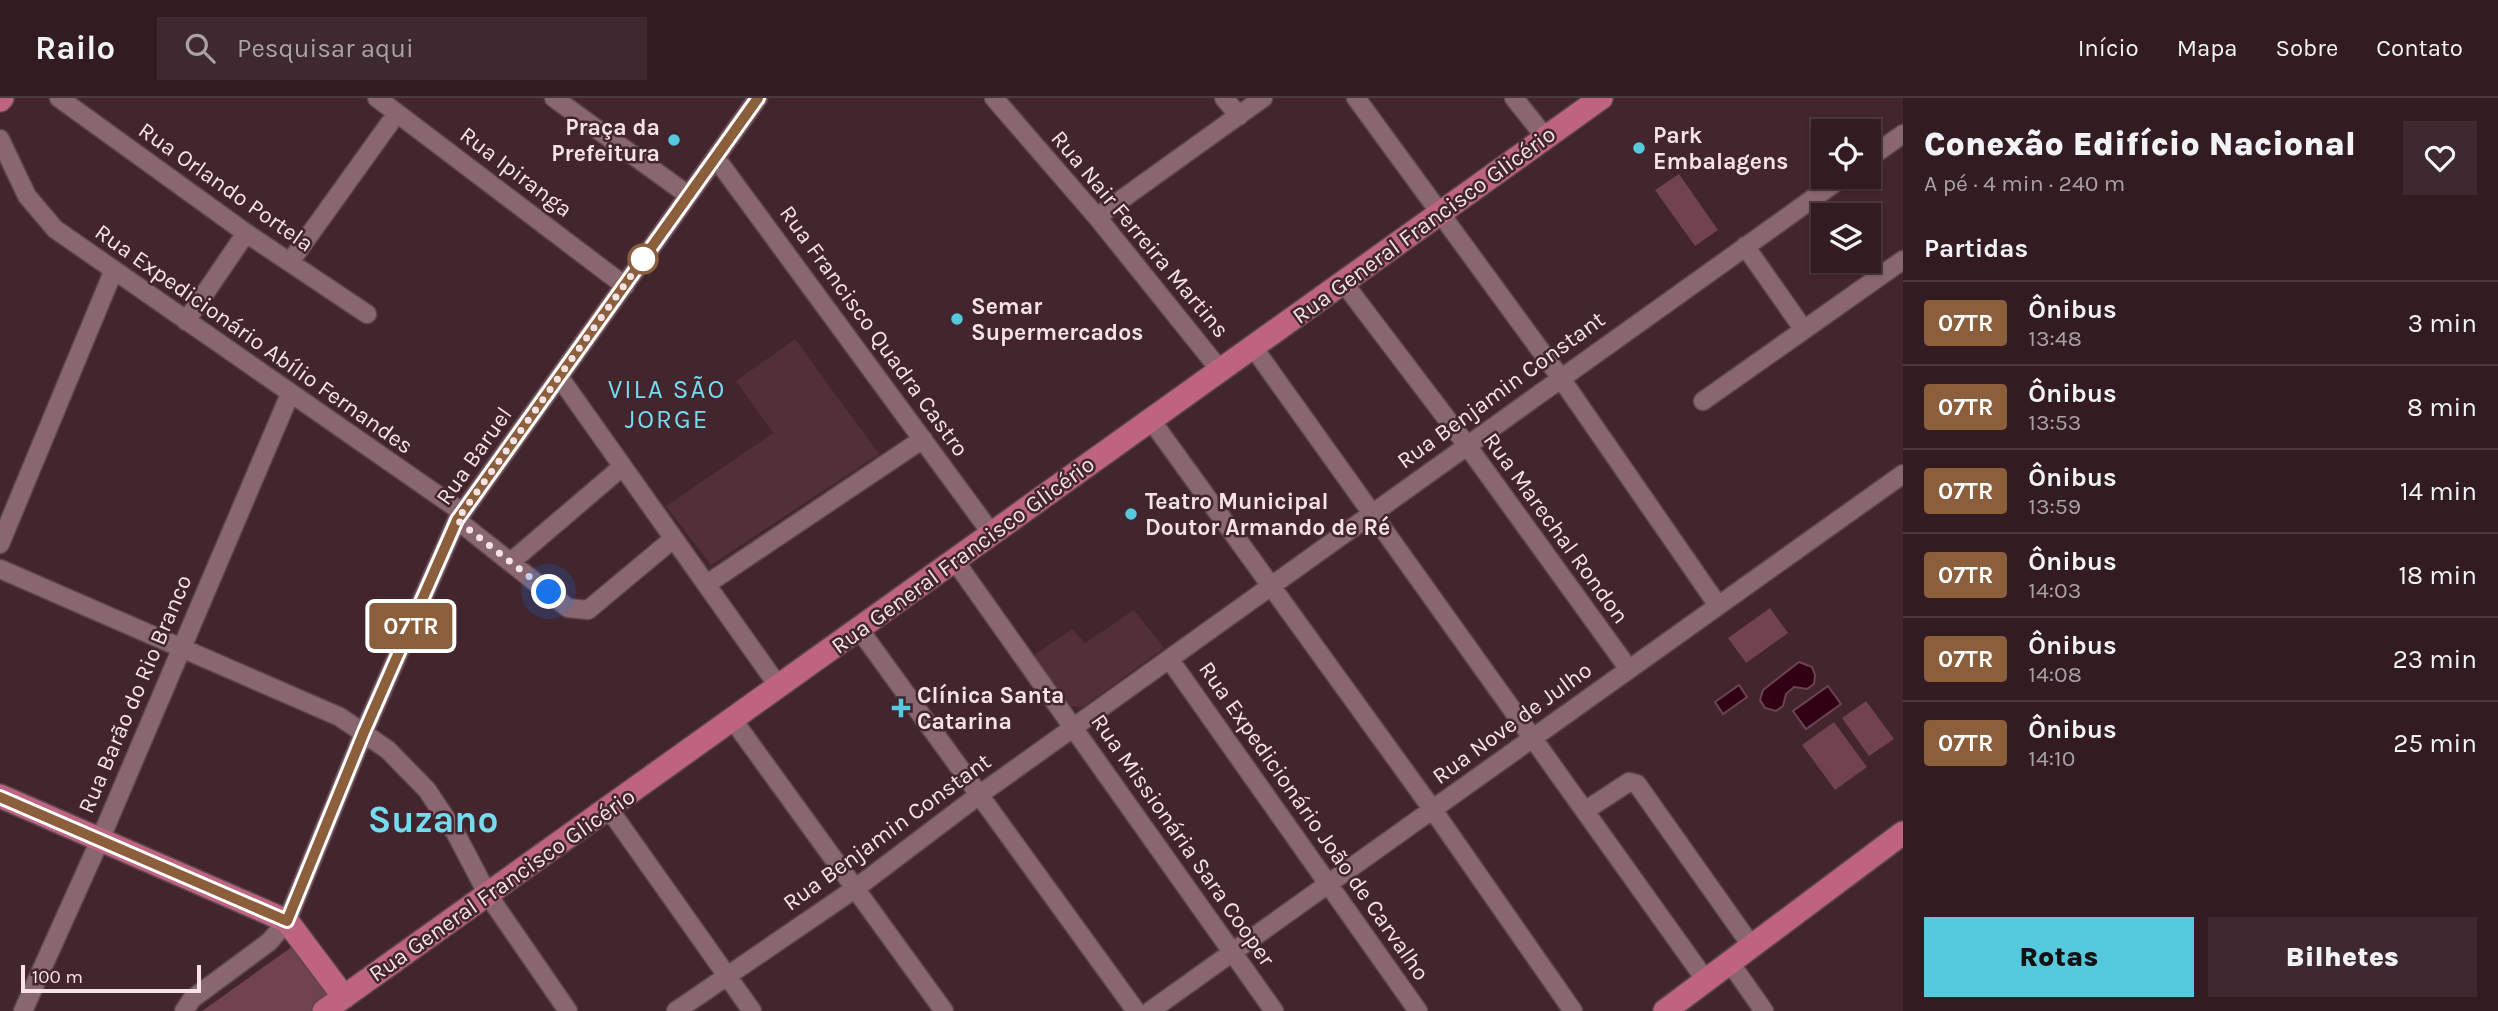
<!DOCTYPE html>
<html lang="pt">
<head>
<meta charset="utf-8">
<style>
  :root { --surface:#321c22; --page:#3d292f; --text:#f1f3f6; --muted:#a8a1a5; --line:#4d3a40; --accent:#55cadf }
  body { margin:0; font-family:Karla,sans-serif; background:var(--page); color:var(--text); height:100vh; display:flex; flex-direction:column; font-size:26px; white-space:nowrap }
  * { box-sizing:border-box; margin:0 }
  p { font-size:23px; color:var(--muted) }
  .icon { flex:none; width:38px; height:38px; fill:none; stroke:currentColor; stroke-width:2; stroke-linecap:round; stroke-linejoin:round }
  .map { position:relative; flex:1; overflow:hidden }
  .details { display:flex; flex-direction:column; background:var(--surface); width:595px }
  .details>* { flex:none }
  .badge { padding:0 14px; border-radius:5px; font-size:24px; line-height:46px }
  .buttons { position:absolute; left:1811px; top:21px; display:grid; gap:14px }
  .buttons a { display:grid; place-items:center; width:70px; height:70px; border-radius:0px; background:var(--surface); box-shadow:0 2px 5px #0004,0 0 0 2px var(--line); font-size:35px }
  .scale { position:absolute; left:21px; bottom:18px; width:180px; box-sizing:border-box; padding-left:7px; border:4px solid #f6e3e7; border-top:0; font-size:19px; line-height:24px; white-space:nowrap; color:#f6e3e7; -webkit-text-stroke:5px #42252d; paint-order:stroke }
  .you { position:absolute; width:35px; height:35px; margin:-18px; border:5px solid #fff; border-radius:50%; background:#1a73e8; box-shadow:0 0 0 10px #1a73e833 }
  .map>.badge { position:absolute; translate:-50% -50%; box-shadow:0 0 0 4px #fff }
  h2 { padding:0 21px; font-size:26px; line-height:63px }
  .round { display:grid; place-items:center; flex:none; width:74px; height:74px; border-radius:0px; background:var(--page) }
  .head { display:flex; align-items:center; justify-content:space-between; height:119px; padding:0 21px }
  h1 { font-size:33px; font-weight:800; line-height:52px }
  .cta { display:flex; gap:14px; margin-top:auto; padding:14px 21px }
  .cta a { flex:1; height:80px; border-radius:0px; background:var(--accent); color:#111; font-size:28px; font-weight:800; line-height:80px; text-align:center }
  .cta a+a { background:var(--page); color:var(--text) }
  ul { padding:0; list-style:none }
  li { display:flex; align-items:center; gap:21px; height:84px; padding:0 21px; border-top:2px solid var(--line) }
  li div { flex:1 }
  li b { display:block; font-size:26px }
  li em { font-style:normal }
  li .badge { min-width:77px; font-weight:700; text-align:center }
  header { display:flex; align-items:center; gap:42px; box-sizing:border-box; height:98px; padding:0 35px; background:var(--surface); border-bottom:2px solid var(--line) }
  header strong { font-size:33px }
  nav { display:flex; gap:38px; margin-inline-start:auto; font-size:24px }
  .search { width:490px; height:63px; background:var(--page); display:flex; align-items:center; gap:18px; box-sizing:border-box; padding:0 24px; border-radius:0px; color:var(--muted); font-size:26px }
  main { display:flex; flex:1; min-height:0 }
  .map>svg:first-child { display:block }
  .built { fill:#522f39 }
  .green { fill:#70434f }
  .water { fill:#320014; stroke:#6d4453; stroke-width:2 }
  .lines { fill:none; stroke-linecap:round; stroke-linejoin:round }
  .minor-casing { stroke:#5d454c; stroke-width:21 }
  .major-casing { stroke:#5d454c; stroke-width:26 }
  .minor { stroke:#89676f; stroke-width:18 }
  .major { stroke:#be6480; stroke-width:23 }
  .line-casing { stroke:#fff; stroke-width:16 }
  .line { stroke:#8b5e3c; stroke-width:10 }
  .walk { stroke:#f6e3e7; stroke-width:7; stroke-dasharray:0 12.6 }
  .poi-dot { fill:#55cadf; stroke:#42252d; stroke-width:2.5 }
  .stop-dot { fill:#fff; stroke:#8b5e3c; stroke-width:3.5 }
  .labels { text-anchor:middle; dominant-baseline:central; stroke-width:5; stroke-linejoin:round; paint-order:stroke }
  .poi-label { font-size:23px; font-weight:bold; fill:#f6e3e7; stroke:#42252d; text-anchor:start }
  .street-label { font-size:23px; fill:#f6e3e7; stroke:#42252d }
  .quarter-label { font-size:26px; letter-spacing:2px; fill:#75dcf0; stroke:#42252d }
  .town-label { font-size:37px; font-weight:bold; fill:#75dcf0; stroke:#42252d }
</style>
</head>
<body>
<header>
<strong>Railo</strong>
<div class="search"><svg class="icon" aria-label="search" viewBox="0 0 24 24"><circle cx="10" cy="10" r="6"/><path d="M15 15l6 6"/></svg>Pesquisar aqui</div>
<nav><a>Início</a><a>Mapa</a><a>Sobre</a><a>Contato</a></nav>
</header>
<main>
<div class="map">
<svg width="1903" height="913" viewBox="0 0 1903 913">
  <rect width="100%" height="100%" fill="#42252d"/>
  <path class="built" d="M795 241 879 356 711 467 666 408 773 335 736 283Z
    M1134 512 1164 550 1083 609 1069 608 1034 557 1072 531 1085 545Z"/>
  <path class="green" d="M1679 76 1718 132 1695 148 1655 92Z
    M1770 510 1788 535 1746 565 1728 540Z
    M1866 603 1894 641 1869 658 1842 620Z
    M1834 624 1867 669 1835 692 1802 647Z
    M293 848 328 899 313 913H202Z"/>
  <path class="water" d="M1799 564 1812 569 1815 577 1814 586 1807 591 1794 589 1786 596 1783 608 1776 613 1765 610 1760 602 1763 592Z
    M1739 587 1747 599 1723 616 1715 604Z
    M1828 588 1841 606 1806 631 1793 613Z"/>
  <g class="lines">
    <defs>
      <path id="minor" d="M59 0 246 135 367 216
        M377 0 625 188
        M554 0 688 97
        M994 0 1097 119 1220 272
        M1224 0 1239 18
        M1356 0 1560 279 1717 506
        M1514 0 1546 40
        M0 41 27 98 55 131 462 414
        M1869 60 1903 36
        M714 61 721 67 992 436
        M1097 119 1263 0
        M1745 148 1804 232
        M290 164 397 15
        M1343 184 1466 346 1628 570
        M186 223 246 135
        M1253 249 1707 884
        M560 280 779 589
        M1703 303 1903 162
        M1151 322 1433 712 1573 913
        M457 422 568 510 588 512 673 441
        M0 446 113 174
        M512 463 622 369
        M955 463 1274 913
        M0 471 340 619 388 652 427 692 455 734 488 797 568 913
        M707 486 923 341
        M859 531 1136 913
        M1170 562 1418 913
        M733 622 944 913
        M609 711 752 913
        M1586 712 1629 684 1637 686 1753 850
        M1731 866 1764 913
        M23 913 100 742 290 296
        M184 913 192 901 269 844 287 823 364 634 457 422 758 0
        M676 913 856 790 979 697 1843 79
        M1150 913 1903 376"/>
      <path id="major" d="M0 2 2 0
        M0 698 287 823 344 899
        M324 913 1601 0
        M1665 913 1903 735"/>
    </defs>
    <use href="#minor" class="minor-casing"/>
    <use href="#major" class="major-casing"/>
    <use href="#minor" class="minor"/>
    <use href="#major" class="major"/>
  </g>
  <g class="lines">
    <defs>
      <path id="line" d="M0 699 287 823 364 634 457 422 758 0"/>
    </defs>
    <use href="#line" class="line-casing"/>
    <use href="#line" class="line"/>
    <path class="walk" d="M549 494 457 422 643 161"/>
  </g>
  <g class="poi-dot">
    <circle cx="674" cy="42" r="7"/>
    <circle cx="1639" cy="50" r="7"/>
    <circle cx="957" cy="221" r="7"/>
    <circle cx="1131" cy="416" r="7"/>
    <path d="M897.5 599.5h7v7h7v7h-7v7h-7v-7h-7v-7h7z"/>
  </g>
  <circle class="stop-dot" cx="643" cy="161" r="14"/>
  <g class="labels">
    <g class="poi-label">
      <text x="660" y="29" text-anchor="end">Praça da<tspan x="660" dy="26">Prefeitura</tspan></text>
      <text x="1653" y="37">Park<tspan x="1653" dy="26">Embalagens</tspan></text>
      <text x="971" y="208">Semar<tspan x="971" dy="26">Supermercados</tspan></text>
      <text x="1145" y="403">Teatro Municipal<tspan x="1145" dy="26">Doutor Armando de Ré</tspan></text>
      <text x="917" y="597">Clínica Santa<tspan x="917" dy="26">Catarina</tspan></text>
    </g>
    <g class="street-label">
      <text transform="translate(516 74) rotate(37)">Rua Ipiranga</text>
      <text transform="translate(226 89) rotate(35)">Rua Orlando Portela</text>
      <text transform="translate(1424 127) rotate(-36)">Rua General Francisco Glicério</text>
      <text transform="translate(1140 136) rotate(50)">Rua Nair Ferreira Martins</text>
      <text transform="translate(874 233) rotate(54)">Rua Francisco Quadra Castro</text>
      <text transform="translate(254 241) rotate(35)">Rua Expedicionário Abílio Fernandes</text>
      <text transform="translate(1501 292) rotate(-36)">Rua Benjamin Constant</text>
      <text transform="translate(474 358) rotate(-55)">Rua Baruel</text>
      <text transform="translate(1556 430) rotate(54)">Rua Marechal Rondon</text>
      <text transform="translate(963 457) rotate(-36)">Rua General Francisco Glicério</text>
      <text transform="translate(135 596) rotate(-67)">Rua Barão do Rio Branco</text>
      <text transform="translate(1512 625) rotate(-36)">Rua Nove de Julho</text>
      <text transform="translate(1314 723) rotate(55)">Rua Expedicionário João de Carvalho</text>
      <text transform="translate(887 734) rotate(-36)">Rua Benjamin Constant</text>
      <text transform="translate(1183 742) rotate(55)">Rua Missionária Sara Cooper</text>
      <text transform="translate(502 787) rotate(-35)">Rua General Francisco Glicério</text>
    </g>
    <g class="quarter-label">
      <text x="667" y="291">VILA SÃO<tspan x="667" dy="30">JORGE</tspan></text>
    </g>
    <g class="town-label">
      <text x="433" y="721">Suzano</text>
    </g>
  </g>
</svg>
<div class="buttons">
<a><svg class="icon" aria-label="locate" viewBox="0 0 24 24"><circle cx="12" cy="12" r="6"/><path d="M12 2v4M12 18v4M2 12h4M18 12h4"/></svg></a>
<a><svg class="icon" aria-label="layers" viewBox="0 0 24 24"><path d="M12 4l9 5-9 5-9-5zM3 14l9 5 9-5"/></svg></a>
</div>
<div class="scale">100 m</div>
<div class="you" style="left:549px;top:494px"></div>
<b class="badge" style="left:411px;top:528px;background:#8b5e3c;color:#fff">07TR</b>
</div>
<section class="details">
<div class="head"><div><h1>Conexão Edifício Nacional</h1><p>A pé · 4 min · 240 m</p></div><a class="round"><svg class="icon" aria-label="heart" viewBox="0 0 24 24"><path d="M12 20l-8-8c-3-5 5-10 8-4 3-6 11-1 8 4z"/></svg></a></div>
<h2>Partidas</h2>
<ul>
<li><span class="badge" style="background:#8b5e3c;color:#fff">07TR</span><div><b>Ônibus</b><p>13:48</p></div><em>3 min</em></li>
<li><span class="badge" style="background:#8b5e3c;color:#fff">07TR</span><div><b>Ônibus</b><p>13:53</p></div><em>8 min</em></li>
<li><span class="badge" style="background:#8b5e3c;color:#fff">07TR</span><div><b>Ônibus</b><p>13:59</p></div><em>14 min</em></li>
<li><span class="badge" style="background:#8b5e3c;color:#fff">07TR</span><div><b>Ônibus</b><p>14:03</p></div><em>18 min</em></li>
<li><span class="badge" style="background:#8b5e3c;color:#fff">07TR</span><div><b>Ônibus</b><p>14:08</p></div><em>23 min</em></li>
<li><span class="badge" style="background:#8b5e3c;color:#fff">07TR</span><div><b>Ônibus</b><p>14:10</p></div><em>25 min</em></li>
</ul>
<div class="cta"><a>Rotas</a><a>Bilhetes</a></div>
</section>
</main>
</body>
</html>
